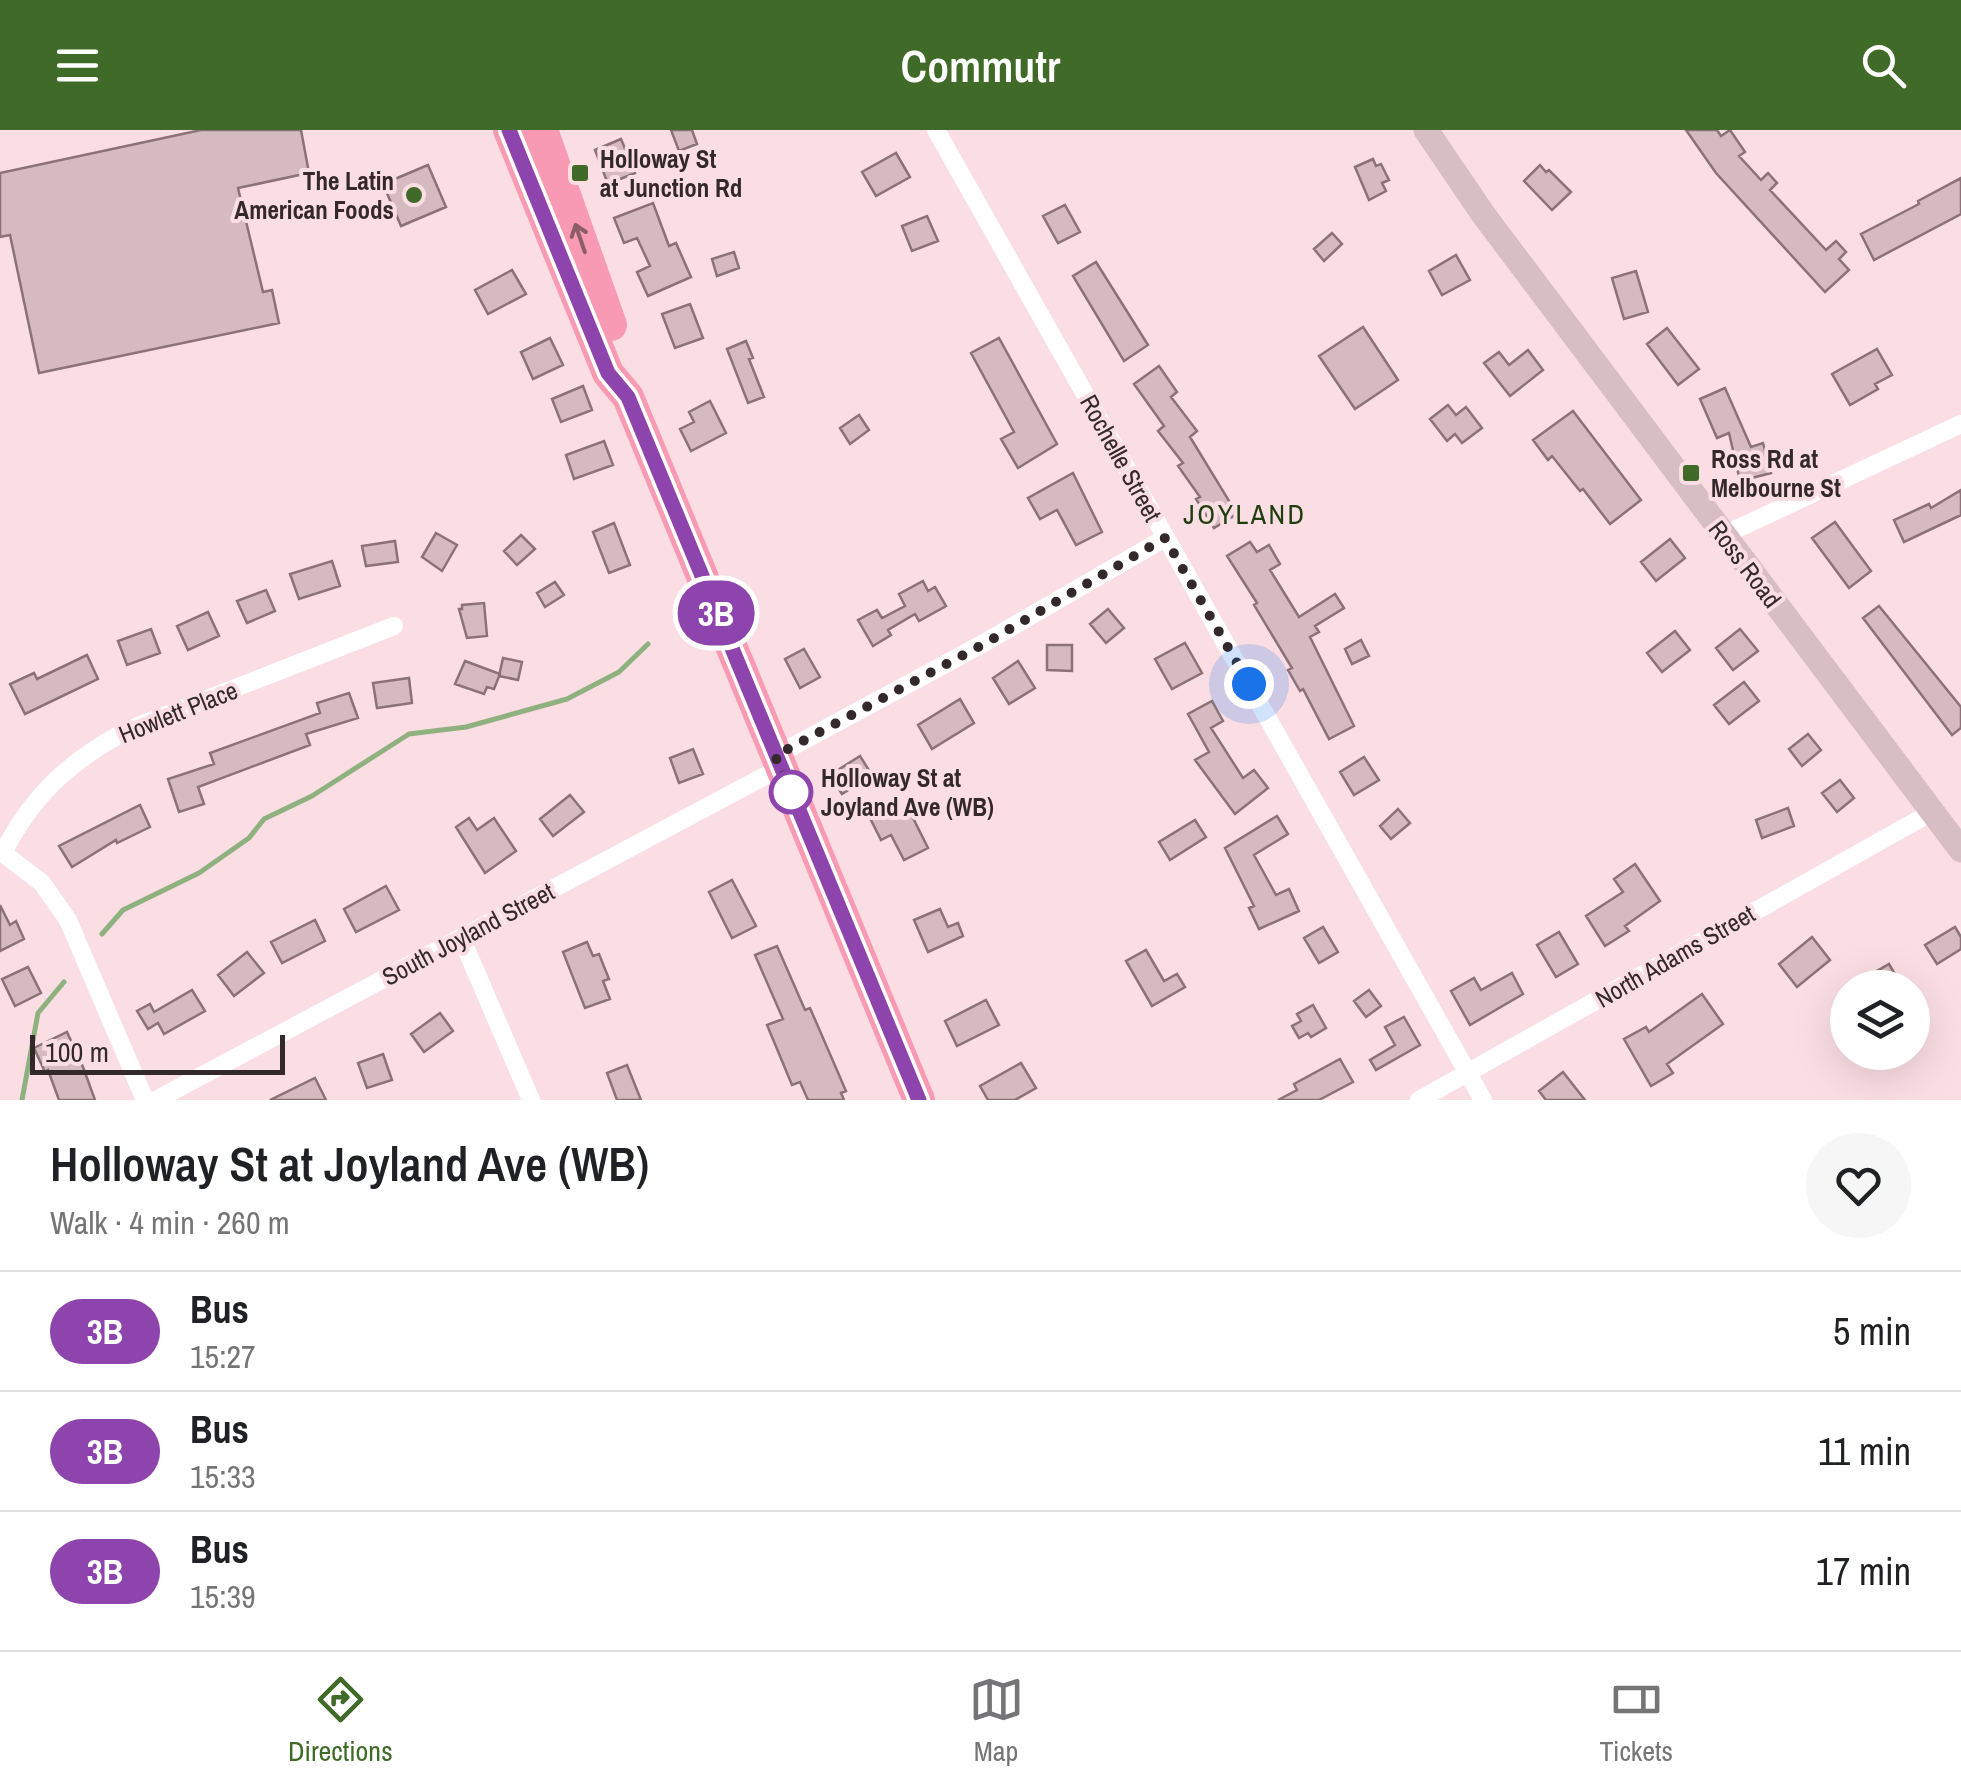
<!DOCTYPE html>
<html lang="en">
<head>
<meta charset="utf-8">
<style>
  :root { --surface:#fff; --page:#f6f6f6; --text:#202124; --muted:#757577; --line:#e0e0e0; --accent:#406a27 }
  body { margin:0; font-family:"Archivo Narrow",sans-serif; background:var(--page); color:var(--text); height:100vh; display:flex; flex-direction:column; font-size:38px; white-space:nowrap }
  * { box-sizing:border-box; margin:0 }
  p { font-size:32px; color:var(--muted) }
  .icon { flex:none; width:55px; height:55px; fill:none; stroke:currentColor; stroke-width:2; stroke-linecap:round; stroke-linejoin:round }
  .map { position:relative; height:970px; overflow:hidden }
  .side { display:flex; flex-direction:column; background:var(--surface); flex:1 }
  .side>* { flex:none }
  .badge { padding:0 20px; border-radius:32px; font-size:35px; line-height:65px }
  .buttons { position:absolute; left:1830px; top:840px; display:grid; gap:20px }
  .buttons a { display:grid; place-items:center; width:100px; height:100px; border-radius:50%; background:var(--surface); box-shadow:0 10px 40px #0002; font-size:50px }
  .scale { position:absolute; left:30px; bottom:25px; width:255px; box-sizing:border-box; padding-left:10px; border:5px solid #33292b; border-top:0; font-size:28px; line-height:35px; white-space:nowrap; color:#33292b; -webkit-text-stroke:8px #fadee4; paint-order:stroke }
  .you { position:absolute; width:50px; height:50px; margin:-25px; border:8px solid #fff; border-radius:50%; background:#1a73e8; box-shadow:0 0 0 15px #1a73e833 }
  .map>.badge { position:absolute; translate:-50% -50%; box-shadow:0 0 0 5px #fff }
  .round { display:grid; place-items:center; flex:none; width:105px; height:105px; border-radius:52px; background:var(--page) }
  .summary { display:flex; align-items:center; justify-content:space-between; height:170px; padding:0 50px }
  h1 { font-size:48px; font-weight:600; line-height:75px }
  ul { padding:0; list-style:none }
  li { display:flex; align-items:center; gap:30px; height:120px; padding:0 50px; border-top:2px solid var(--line) }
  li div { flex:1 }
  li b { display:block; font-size:38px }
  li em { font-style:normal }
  li .badge { min-width:110px; font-weight:700; text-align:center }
  header { display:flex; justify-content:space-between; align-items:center; height:130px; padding:0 50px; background:var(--accent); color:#fff; font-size:45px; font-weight:600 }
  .dock { display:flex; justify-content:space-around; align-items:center; height:140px; border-top:2px solid var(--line); background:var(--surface); font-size:28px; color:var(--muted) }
  .dock a { display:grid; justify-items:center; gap:5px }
  .dock .active { color:var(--accent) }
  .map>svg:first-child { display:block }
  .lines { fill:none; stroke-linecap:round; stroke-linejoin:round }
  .stream { stroke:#8fb17f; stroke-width:5 }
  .building { fill:#d5bbc0; stroke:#8b7278; stroke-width:2.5 }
  .street { stroke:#fff; stroke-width:18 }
  .secondary { stroke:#d7bec4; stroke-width:25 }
  .highway { stroke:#f89ab3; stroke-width:32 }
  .oneway { stroke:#8c5c68 }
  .line-casing { stroke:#fff; stroke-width:22 }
  .line { stroke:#8e44ad; stroke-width:15 }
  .walk { stroke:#33292b; stroke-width:10; stroke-dasharray:0 18 }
  .poi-dot { fill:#406a27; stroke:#fadee4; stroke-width:4 }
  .stop-dot { fill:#fff; stroke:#8e44ad; stroke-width:5 }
  .labels { text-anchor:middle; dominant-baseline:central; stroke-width:8; stroke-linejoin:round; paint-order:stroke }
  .poi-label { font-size:25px; font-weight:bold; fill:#33292b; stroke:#fadee4; text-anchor:start }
  .street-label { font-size:25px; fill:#33292b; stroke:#fadee4 }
  .stop-label { font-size:25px; font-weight:bold; fill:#33292b; stroke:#fadee4; text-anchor:start }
  .neighbourhood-label { font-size:28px; letter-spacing:2.5px; fill:#203d0e; stroke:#fadee4 }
</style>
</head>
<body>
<header><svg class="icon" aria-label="menu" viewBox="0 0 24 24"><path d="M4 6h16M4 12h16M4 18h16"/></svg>Commutr<svg class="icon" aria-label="search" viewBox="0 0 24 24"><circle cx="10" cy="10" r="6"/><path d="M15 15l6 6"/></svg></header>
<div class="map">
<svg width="1961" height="970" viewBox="0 0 1961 970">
  <rect width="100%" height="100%" fill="#fadee4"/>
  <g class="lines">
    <path class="stream" d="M102 804 123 780 199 743 249 708 264 689 312 666 409 604 466 597 567 569 619 542 648 514
      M22 970 38 883 64 852"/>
  </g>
  <path class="building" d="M201 0H301L309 43 238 58 263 162 272 160 279 193 39 243 10 105 0 107V43Z
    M671 0H692L697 14 679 21Z
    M1686 0H1717L1721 6 1730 0 1745 22 1739 26 1761 50 1768 43 1777 53 1770 60 1826 120 1836 111 1846 122 1839 129 1849 140 1825 162 1716 43Z
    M621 9 635 43 608 54 595 20Z
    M896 23 910 47 876 66 862 42Z
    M1373 29 1376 36 1381 34 1389 50 1382 53 1386 61 1369 70 1355 37Z
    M428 35 446 77 401 96 383 54Z
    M1540 35 1546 42 1549 40 1571 62 1552 80 1524 51Z
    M1961 48V84L1874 130 1861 104 1919 74 1918 71Z
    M653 73 669 116 676 113 691 147 648 166 637 142 650 136 637 108 624 113 614 88Z
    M1065 75 1080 102 1058 113 1043 86Z
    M927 86 938 111 912 121 902 96Z
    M1332 103 1342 114 1324 131 1314 119Z
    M734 122 739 138 717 146 712 129Z
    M1456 125 1470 150 1442 165 1429 141Z
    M1096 132 1148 215 1124 231 1073 146Z
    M512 140 526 164 488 184 475 160Z
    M1636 141 1648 182 1624 189 1612 148Z
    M690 174 703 208 675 218 662 184Z
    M1363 197 1398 250 1355 279 1319 226Z
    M1667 198 1699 239 1678 255 1647 214Z
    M550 208 563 235 533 249 521 222Z
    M999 208 1057 314 1018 338 1001 309 1014 302 971 223Z
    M746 211 753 228 749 229 764 267 748 273 727 219Z
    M1877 219 1892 245 1875 254 1878 259 1850 275 1832 244Z
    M1528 220 1543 240 1510 266 1484 233 1499 222 1509 235Z
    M1159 236 1177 262 1171 267 1197 301 1190 307 1237 384 1214 398 1196 369 1200 367 1178 336 1183 333 1158 301 1164 296 1134 254Z
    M583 256 592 280 561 292 552 269Z
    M1725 258 1751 317 1763 313 1771 343 1740 351 1729 303 1717 308 1700 269Z
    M710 271 726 303 691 321 680 299 694 292 689 282Z
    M1448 275 1456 285 1466 277 1482 298 1462 313 1455 304 1447 311 1430 289Z
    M1573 281 1641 370 1610 394 1583 359 1580 361 1552 326 1548 330 1533 310Z
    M859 285 869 300 850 314 840 298Z
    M604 311 613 335 574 349 566 325Z
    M1073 343 1102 402 1076 415 1057 380 1040 389 1028 368Z
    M1961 360V385L1904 412 1894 390 1929 374 1931 378Z
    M1835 392 1871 441 1849 458 1812 408Z
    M614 393 630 435 609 443 593 402Z
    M436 403 457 415 442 441 422 427Z
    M521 405 535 419 517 435 504 421Z
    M1670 409 1685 428 1656 451 1641 432Z
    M395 411 398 432 366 436 362 416Z
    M1250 412 1257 422 1269 415 1280 434 1270 440 1299 487 1335 464 1344 478 1315 496 1319 502 1310 507 1354 596 1329 609 1303 559 1300 561 1288 540 1292 538 1254 475 1257 473 1227 426Z
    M332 431 340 456 299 469 290 444Z
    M923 451 928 461 935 457 946 476 919 491 915 484 888 500 891 505 873 516 858 490 877 480 882 488 905 476 899 464Z
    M555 452 564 465 545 477 537 463Z
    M266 460 275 481 247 493 237 471Z
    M484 473 487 506 467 508 459 479H462V475Z
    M1879 476 1961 577V598L1952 605 1863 488Z
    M1108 479 1124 498 1106 513 1090 494Z
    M208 482 219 506 188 520 177 496Z
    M151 499 160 523 127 535 118 511Z
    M1740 499 1758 521 1733 540 1716 518Z
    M1675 501 1690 520 1662 542 1647 523Z
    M1361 510 1369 526 1352 534 1345 519Z
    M1185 513 1202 543 1172 559 1155 529Z
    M1047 515H1072V541L1047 540Z
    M804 519 820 547 800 558 785 529Z
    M87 525 98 549 25 584 10 554 34 543 37 549Z
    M503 528 522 532 518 550 499 546Z
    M465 531 500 544 494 559 487 557 484 564 455 554Z
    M1018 531 1035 558 1009 574 993 548Z
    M409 548 412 573 377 578 373 553Z
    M1744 552 1759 571 1729 594 1714 575Z
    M349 563 358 588 306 604 310 615 198 657 204 674 179 682 168 649 214 634 210 623 320 583 317 573Z
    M960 569 974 593 932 619 918 595Z
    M1212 571 1223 591 1211 598 1243 648 1254 640 1268 658 1235 684 1195 630 1209 622 1188 584Z
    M1808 604 1821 620 1802 636 1789 619Z
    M693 619 703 644 679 653 670 628Z
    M860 626 872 645 842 664 830 645Z
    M1364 627 1379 650 1354 665 1340 642Z
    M1840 650 1854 668 1837 682 1822 663Z
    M570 665 584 682 553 706 540 689Z
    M140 675 150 697 117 713 116 710 72 737 59 716Z
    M895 678 899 687 910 682 928 718 904 730 891 705 881 710 871 690Z
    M1788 678 1794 696 1762 708 1756 690Z
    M1398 679 1410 693 1391 709 1380 696Z
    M1277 686 1288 704 1254 725 1276 765 1289 759 1299 781 1259 799 1249 778 1254 776 1225 718Z
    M469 688 477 700 494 688 516 721 485 743 456 697Z
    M1195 690 1206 707 1170 730 1159 712Z
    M1635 734 1660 771 1625 796 1629 801 1605 816 1586 786 1623 762 1614 749Z
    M732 750 756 796 732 808 709 762Z
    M386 756 399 780 356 802 344 779Z
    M0 775 10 795 16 791 24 809 0 821Z
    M940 779 948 797 958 793 963 806 928 822 914 790Z
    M315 790 325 811 282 833 271 812Z
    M1323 797 1338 822 1319 833 1304 808Z
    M1955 797 1961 807V819L1937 834 1925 815Z
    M1559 802 1578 834 1556 847 1537 815Z
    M1812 807 1830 830 1797 857 1779 834Z
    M587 812 593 826 599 824 609 849 603 851 610 869 585 878 563 822Z
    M777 816 805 880 810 878 846 961 841 963 844 970H808L800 952 792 955 767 895 783 889 755 825Z
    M1146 820 1164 851 1177 844 1185 857 1152 876 1126 831Z
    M247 822 264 843 234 866 218 845Z
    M1889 834 1903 858H1877L1870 845Z
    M28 837 41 863 15 876 2 849Z
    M1512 843 1523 864 1470 895 1451 861 1474 848 1481 860Z
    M192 860 205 881 164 904 158 893 148 899 137 881 150 874 154 882Z
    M1369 860 1381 876 1366 887 1354 871Z
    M1702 864 1723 894 1667 934 1673 943 1651 956 1624 909 1646 897 1649 902Z
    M986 870 999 895 957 916 945 891Z
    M1313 875 1326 898 1311 907 1308 903 1299 908 1292 896 1301 891 1297 884Z
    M440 883 453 901 424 922 411 904Z
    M1404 887 1420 915 1376 940 1370 930 1395 915 1385 897Z
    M67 902 83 937 95 970H59L48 940 45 942 34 918Z
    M383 924 392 950 367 958 358 933Z
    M1340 929 1353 952 1319 970H1278L1297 960 1294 954Z
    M1021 933 1036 958 1015 970H988L980 956Z
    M627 935 641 970H617L607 943Z
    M1563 942 1585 970H1546L1539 961Z
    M315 948 326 970H270Z"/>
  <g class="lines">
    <path class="street" d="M936 0 1483 970
      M1724 405 1961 294
      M775 626 984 513 1165 408
      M0 721 42 753 68 790 145 970
      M3 723C32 665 71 630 128 600L394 496
      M461 807 531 970
      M156 970 780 638
      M1419 970 1932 682"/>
    <path class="secondary" d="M1426 0 1483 84 1961 720"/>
    <path class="highway" d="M509 0 608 243 628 267 919 970
      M542 0 611 195"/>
  </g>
  <defs><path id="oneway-shaft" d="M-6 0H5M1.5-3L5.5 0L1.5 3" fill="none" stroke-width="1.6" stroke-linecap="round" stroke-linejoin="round" transform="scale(2.5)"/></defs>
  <use class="oneway" href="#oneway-shaft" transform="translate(580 108) rotate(-109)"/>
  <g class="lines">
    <defs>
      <path id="line" d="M509 0 608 243 628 267 919 970"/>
    </defs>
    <use href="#line" class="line-casing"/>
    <use href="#line" class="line"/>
    <path class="walk" d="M791 662 775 626 984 514 1165 408 1249 554"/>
  </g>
  <g class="poi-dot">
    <rect x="570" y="33" width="20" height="20" rx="5"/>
    <circle cx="414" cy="65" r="10"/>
    <rect x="1681" y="333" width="20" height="20" rx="5"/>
  </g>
  <circle class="stop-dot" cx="791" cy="662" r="20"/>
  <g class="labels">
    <g class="poi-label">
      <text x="600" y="29">Holloway St<tspan x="600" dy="29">at Junction Rd</tspan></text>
      <text x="394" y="51" text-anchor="end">The Latin<tspan x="394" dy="29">American Foods</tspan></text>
      <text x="1711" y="329">Ross Rd at<tspan x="1711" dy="29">Melbourne St</tspan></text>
    </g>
    <g class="street-label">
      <text transform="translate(1121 328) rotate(61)">Rochelle Street</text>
      <text transform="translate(1745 434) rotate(53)">Ross Road</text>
      <text transform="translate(178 582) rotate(-22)">Howlett Place</text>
      <text transform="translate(468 804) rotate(-28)">South Joyland Street</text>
      <text transform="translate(1675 826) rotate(-30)">North Adams Street</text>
    </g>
    <g class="stop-label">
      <text x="821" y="648">Holloway St at<tspan x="821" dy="29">Joyland Ave (WB)</tspan></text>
    </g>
    <g class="neighbourhood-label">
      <text x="1245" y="384">JOYLAND</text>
    </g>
  </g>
</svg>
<div class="buttons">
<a><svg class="icon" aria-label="layers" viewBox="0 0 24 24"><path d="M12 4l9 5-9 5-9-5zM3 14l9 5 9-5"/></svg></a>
</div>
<div class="scale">100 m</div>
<div class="you" style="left:1249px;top:554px"></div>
<b class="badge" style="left:716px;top:483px;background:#8e44ad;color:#fff">3B</b>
</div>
<section class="side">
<div class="summary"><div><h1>Holloway St at Joyland Ave (WB)</h1><p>Walk · 4 min · 260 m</p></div><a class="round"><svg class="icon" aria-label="heart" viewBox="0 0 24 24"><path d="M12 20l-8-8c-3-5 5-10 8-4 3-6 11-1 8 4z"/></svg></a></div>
<ul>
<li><span class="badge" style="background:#8e44ad;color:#fff">3B</span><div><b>Bus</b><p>15:27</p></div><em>5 min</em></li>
<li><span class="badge" style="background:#8e44ad;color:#fff">3B</span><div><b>Bus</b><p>15:33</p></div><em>11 min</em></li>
<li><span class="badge" style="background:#8e44ad;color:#fff">3B</span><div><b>Bus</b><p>15:39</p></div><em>17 min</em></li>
</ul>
</section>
<nav class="dock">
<a class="active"><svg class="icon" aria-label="directions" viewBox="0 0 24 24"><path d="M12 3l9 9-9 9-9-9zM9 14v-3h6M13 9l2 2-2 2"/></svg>Directions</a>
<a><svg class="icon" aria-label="map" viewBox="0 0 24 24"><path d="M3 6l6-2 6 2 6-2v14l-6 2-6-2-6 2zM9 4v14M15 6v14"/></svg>Map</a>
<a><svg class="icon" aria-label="tickets" viewBox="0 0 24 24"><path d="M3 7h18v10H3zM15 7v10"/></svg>Tickets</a>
</nav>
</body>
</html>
